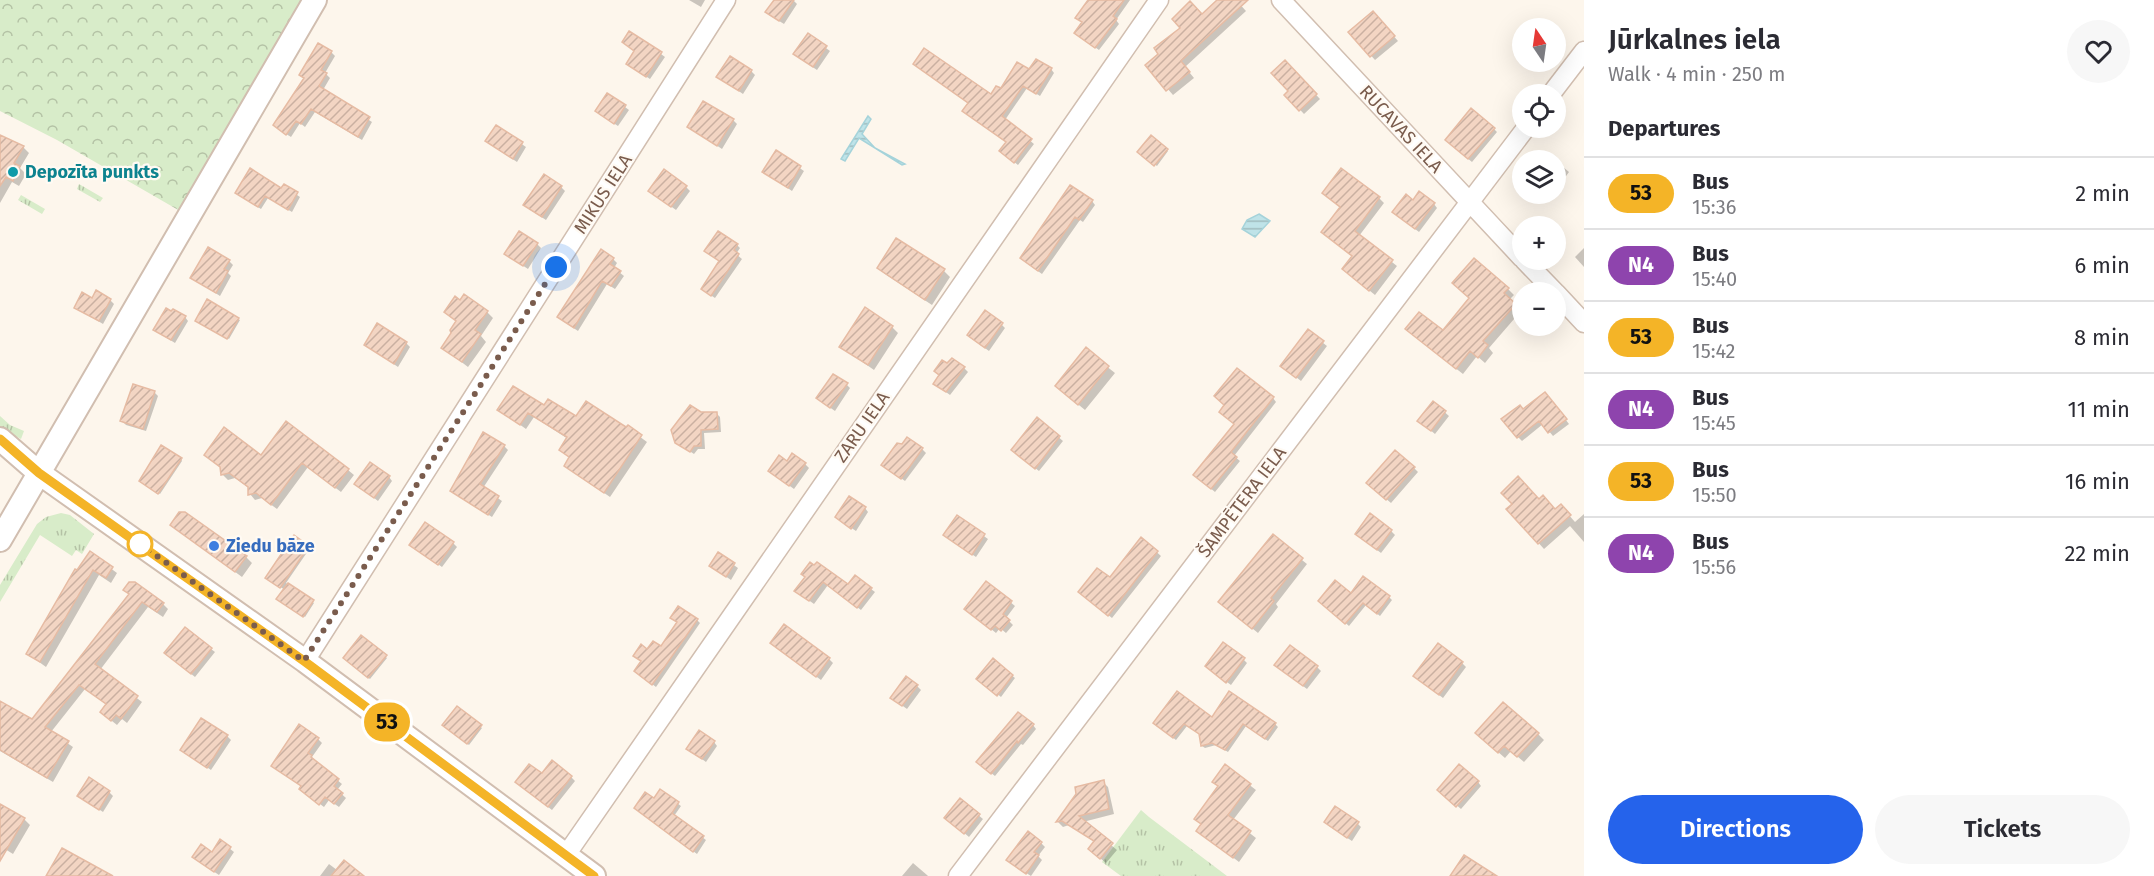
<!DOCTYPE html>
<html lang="en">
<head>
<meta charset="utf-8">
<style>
  :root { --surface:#fff; --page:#f7f7f7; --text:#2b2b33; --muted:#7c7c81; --line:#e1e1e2; --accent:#2563eb }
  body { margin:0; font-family:"Fira Sans",sans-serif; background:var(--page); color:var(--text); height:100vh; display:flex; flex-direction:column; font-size:22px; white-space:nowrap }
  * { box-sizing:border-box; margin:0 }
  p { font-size:20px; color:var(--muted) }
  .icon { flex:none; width:33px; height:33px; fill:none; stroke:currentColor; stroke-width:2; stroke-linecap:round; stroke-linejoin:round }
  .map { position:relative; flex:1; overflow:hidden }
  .sheet { display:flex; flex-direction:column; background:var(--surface); width:570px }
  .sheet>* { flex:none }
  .badge { padding:0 12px; border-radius:20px; font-size:21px; line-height:39px }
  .needle { width:39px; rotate:347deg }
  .tools { position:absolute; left:1512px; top:18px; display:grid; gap:12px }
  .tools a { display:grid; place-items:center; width:54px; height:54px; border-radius:50%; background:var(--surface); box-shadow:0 6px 24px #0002; font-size:30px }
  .you { position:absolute; width:30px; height:30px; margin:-15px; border:4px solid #fff; border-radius:50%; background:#1a73e8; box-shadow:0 0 0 9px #1a73e833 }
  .map>.badge { position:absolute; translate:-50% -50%; box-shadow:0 0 0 3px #fff }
  h2 { padding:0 24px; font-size:22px; line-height:54px }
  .round { display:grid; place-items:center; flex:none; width:63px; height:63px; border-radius:32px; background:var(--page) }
  .summary { display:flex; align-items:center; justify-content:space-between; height:102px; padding:0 24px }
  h1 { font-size:28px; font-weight:600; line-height:45px }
  .action { display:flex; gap:12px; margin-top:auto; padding:12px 24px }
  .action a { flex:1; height:69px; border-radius:36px; background:var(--accent); color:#fff; font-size:24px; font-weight:600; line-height:69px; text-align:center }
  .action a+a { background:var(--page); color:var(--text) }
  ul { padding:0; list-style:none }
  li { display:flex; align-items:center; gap:18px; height:72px; padding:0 24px; border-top:2px solid var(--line) }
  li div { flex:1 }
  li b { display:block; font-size:22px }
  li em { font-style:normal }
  li .badge { min-width:66px; font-weight:700; text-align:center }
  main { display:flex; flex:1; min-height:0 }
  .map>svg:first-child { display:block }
  .grass { fill:url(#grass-tufts) }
  .forest { fill:url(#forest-crowns) }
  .water { fill:url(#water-rules); stroke:#a5d3da; stroke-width:1.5 }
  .shadow { fill:#0003 }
  .building { fill:url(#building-hatch); stroke:#e6bba3; stroke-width:1.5 }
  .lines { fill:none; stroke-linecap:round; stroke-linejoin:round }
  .minor-casing { stroke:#d1beb0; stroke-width:21 }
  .tertiary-casing { stroke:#d1beb0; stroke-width:26 }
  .minor { stroke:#fff; stroke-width:18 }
  .tertiary { stroke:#fff; stroke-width:22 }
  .line-casing { stroke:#fff; stroke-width:14 }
  .line { stroke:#f4b427; stroke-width:9 }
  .walk { stroke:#7a5c4d; stroke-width:6; stroke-dasharray:0 10.8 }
  .culture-dot { fill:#0f9aa8; stroke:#fffaf3; stroke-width:2 }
  .stop-dot { fill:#fff; stroke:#f4b427; stroke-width:3 }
  .shop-dot { fill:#3f7fe0; stroke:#fffaf3; stroke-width:2 }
  .labels { text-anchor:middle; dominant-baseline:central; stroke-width:4.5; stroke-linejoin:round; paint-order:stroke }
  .street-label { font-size:18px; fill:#7a5c4d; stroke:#fffaf3 }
  .culture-label { font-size:18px; font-weight:bold; fill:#0d838f; stroke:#fffaf3; text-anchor:start }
  .shop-label { font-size:18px; font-weight:bold; fill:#366cbe; stroke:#fffaf3; text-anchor:start }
</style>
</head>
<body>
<main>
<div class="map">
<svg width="1584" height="876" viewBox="0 0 1584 876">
  <defs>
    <pattern id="grass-tufts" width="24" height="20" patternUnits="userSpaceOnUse" patternTransform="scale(1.5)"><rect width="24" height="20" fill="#d8ecc9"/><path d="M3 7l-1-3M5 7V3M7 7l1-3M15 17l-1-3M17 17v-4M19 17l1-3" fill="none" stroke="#b4c2a5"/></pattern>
    <pattern id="forest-crowns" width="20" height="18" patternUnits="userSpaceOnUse" patternTransform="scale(1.5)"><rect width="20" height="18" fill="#d8ecc9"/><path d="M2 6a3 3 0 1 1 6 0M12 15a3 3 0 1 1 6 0" fill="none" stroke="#b4c2a5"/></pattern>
    <pattern id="water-rules" width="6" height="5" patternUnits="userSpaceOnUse" patternTransform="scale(1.5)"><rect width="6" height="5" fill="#bfe3e8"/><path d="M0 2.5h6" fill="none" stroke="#a0bbbe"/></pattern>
    <pattern id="building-hatch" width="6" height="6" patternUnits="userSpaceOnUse" patternTransform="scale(1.5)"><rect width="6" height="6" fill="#f3d5c3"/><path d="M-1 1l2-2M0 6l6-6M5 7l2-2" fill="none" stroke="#cab0a1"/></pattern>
  </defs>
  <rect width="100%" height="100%" fill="#fdf6ec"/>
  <path class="grass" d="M79 184 103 198 100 202 77 189Z
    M21 195 45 209 42 214 18 200Z
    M0 416 10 425 24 431 21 439 6 431 0 426Z
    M61 513 70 515 94 534 82 554 76 550 72 556 40 535 0 602V585L37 524 46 517Z
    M1141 810 1149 817 1227 876H1121L1102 862Z"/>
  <path class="forest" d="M0 0H301L180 211 57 140 0 111Z"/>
  <path class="water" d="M868 116 871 119 862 134 875 148 905 164 902 165 859 138 845 161 841 159Z
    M1259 214 1270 221 1255 237 1242 229 1247 220Z"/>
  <path class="shadow" d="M689 0H705L701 7Z
    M776 0H793L797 4 784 24 771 16Z
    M1110 0H1130L1116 20 1119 24 1099 50 1079 36Z
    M1219 0H1236L1246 11 1185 67 1194 78 1173 95 1147 65Z
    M1377 17 1398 41 1375 60 1350 32Z
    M808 35 830 51 817 70 799 58Z
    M331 52 335 56 325 73 330 78 323 90 372 122 362 140 315 112 305 127 300 123 291 137 278 129 305 79Z
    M636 52 661 54 665 57 650 79 632 67Z
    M1285 62 1320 99 1304 114 1286 95 1290 92Z
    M1051 69 1054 73 1040 96 1027 88 1005 120 1034 144 1018 165 1004 154 1008 143 991 96 1030 72Z
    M751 71 755 75 743 94 718 77Z
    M625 107 629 110 618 126 601 115Z
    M733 120 737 124 722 149 689 127Z
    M497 127 526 147 517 162 491 145Z
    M1494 129 1497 132 1472 162 1450 144Z
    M0 136 23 147 29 153 20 168 26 174 19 186 12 182 0 203Z
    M1151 137 1168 151 1157 166 1139 152Z
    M1541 151 1554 160H1534Z
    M776 152 804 171 792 191 764 172Z
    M1556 161 1569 172 1558 187 1556 185Z
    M284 186 300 197 292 212 268 198 261 209 240 196 282 190Z
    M561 187 565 191 546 220 529 209Z
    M686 187 690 191 676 210 654 194Z
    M1379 198 1384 203 1359 236 1397 266 1375 295 1349 274 1353 257 1323 232Z
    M1092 201 1095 205 1083 222 1080 220 1042 274 1025 262Z
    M1413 202 1434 204 1437 208 1419 232 1398 216Z
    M537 244 541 248 528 269 510 257Z
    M737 245 740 248 736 254 742 259 715 298 706 292Z
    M1584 248V267L1575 257Z
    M613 259 617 263 614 268 624 276 615 289 607 284 578 331 563 321Z
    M229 261 233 265 228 273 231 276 220 296 192 278Z
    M878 268 944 271 950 277 932 305 885 274Z
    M1508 289 1514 295 1509 300 1521 311 1489 348 1493 353 1485 363 1477 356 1463 374 1413 335 1443 333 1471 298Z
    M93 300H110L114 304 103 324 76 308Z
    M446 312H487L493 318 481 336 486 342 468 367 443 348 453 333 457 322Z
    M185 317 188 321 175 343 159 333Z
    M238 319 240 320 229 339 199 322Z
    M1002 325 1005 328 989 351 972 339Z
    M892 327 898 333 874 370 841 347Z
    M1309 332 1327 346 1301 381 1286 369Z
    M406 343 410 347 398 367 366 345Z
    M1086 350 1115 373 1085 410 1063 392Z
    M964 368 968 372 950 395 939 387Z
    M847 385 850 388 835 411 822 402Z
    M154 392 158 396 146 431 126 425 122 421Z
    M1273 398 1276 402 1234 456 1240 461 1215 492 1198 478 1235 424Z
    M1549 398 1569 424 1553 436 1543 424 1522 441 1518 437 1524 411Z
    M1434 403 1449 416 1435 434 1423 424Z
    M544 408 576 418 627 430 628 428 647 442 610 497 565 466 570 458 560 450 568 439 534 417 526 429 499 410Z
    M716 413 720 417 721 432 704 433 705 449H698L694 454 676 442 700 414Z
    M1037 419 1063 441 1039 471 1017 454Z
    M504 446 508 450 483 488 502 501 492 517 456 494Z
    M922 449 926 453 905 481 887 468Z
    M206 455 261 457 348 470 354 475 341 492 308 467 277 509 262 498 255 500 250 494 249 488 235 478 228 480 223 475 221 468Z
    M181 459 182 461 160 494 142 482Z
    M787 463 805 464 809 468 794 489 773 474Z
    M1414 468 1418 472 1391 503 1372 487Z
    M389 477 392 481 378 501 360 487Z
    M1539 501 1556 511 1561 506 1575 522 1584 514V542L1570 526 1544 549 1508 509Z
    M865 508 868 512 856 531 841 521Z
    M957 517 988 539 976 557 949 539Z
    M172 525 246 557 252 563 242 577Z
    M1391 531 1395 535 1381 553 1360 537Z
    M1273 537 1307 564 1276 604 1278 607 1258 633 1226 607Z
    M1142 539 1161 556 1112 618 1084 596 1110 580Z
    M453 543 457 547 442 567 415 548Z
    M308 547 310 548 286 583 314 603 305 617 280 600 285 590 268 579Z
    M90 553 117 573 111 583 99 575 46 667 28 654Z
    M718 554 738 568 731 580 715 569Z
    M806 577 848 587 871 589 875 592 861 610 828 585 814 604 800 594Z
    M987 583 1015 606 1006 618 1013 625 1006 633 1000 628 996 633 970 612Z
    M130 595 163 604 168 609 163 617 148 607 100 670 142 702 127 723 122 719 117 725 107 717V704L85 689 51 732 73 747 53 782 0 751V702L33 721Z
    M1351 595 1389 597 1392 600 1380 616 1366 605 1349 626 1323 604Z
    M697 620 700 623 656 687 639 674 648 651 662 648Z
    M362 637 387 658 370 679 345 658Z
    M776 647 829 659 833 663 821 680Z
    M211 649 215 652 195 677 170 657Z
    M993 660 1015 678 1001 697 981 681Z
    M1244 660 1247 663 1231 685 1210 670Z
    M1462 663 1466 667 1443 698 1419 680Z
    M1317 667 1321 671 1307 689 1280 669Z
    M917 686 921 690 907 709 896 701Z
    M458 708 482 728 469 745 444 725Z
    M1212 719 1275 724 1278 727 1268 741 1246 726 1228 752 1216 745 1205 748 1202 746 1200 734 1187 726 1176 740 1158 726Z
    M1033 725 1036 729 1023 745 1021 744 995 776 982 766Z
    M1538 734 1544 740 1524 762 1511 751 1505 758 1483 739Z
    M227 736 231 740 211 770 186 753Z
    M318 739 322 743 312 757 314 761 342 784 337 790 346 798 339 807 329 800 324 807 305 793 303 787 273 766Z
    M714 742 717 746 706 762 692 752Z
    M1225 766 1256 790 1233 820 1256 838 1239 862 1198 831 1219 787Z
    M542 776 571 777 575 781 552 810 521 786Z
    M1103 782 1108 787 1114 814 1083 822 1117 850 1106 863 1095 854V842L1069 825 1063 827 1058 822 1078 794Z
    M1478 782 1481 786 1461 809 1439 790Z
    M660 791 681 806 674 816 706 840 697 854 638 811 654 800Z
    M109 792 113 796 103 812 79 796Z
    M960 800 983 819 969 837 950 821Z
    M0 806 24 819 30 825 13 854 0 846Z
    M1358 824 1361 827 1352 841 1329 826Z
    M220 841 234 852 219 875 198 861 212 854Z
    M1041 843 1045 847 1038 856 1042 860 1031 876 1012 864Z
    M913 863 927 875 928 876H902Z
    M329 864 337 870 357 876H320Z"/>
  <path class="building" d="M774 0H794L779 21 765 12Z
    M1088 0H1124L1113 16 1117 19 1095 48 1074 33 1082 22 1075 18Z
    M1217 0H1248L1181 61 1190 72 1166 91 1145 65 1158 54 1154 48 1180 28 1172 19 1190 1 1202 14Z
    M1373 11 1395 36 1370 57 1348 32Z
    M629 31 662 52 646 77 626 64 634 51 622 42Z
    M808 33 827 46 813 67 793 54Z
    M318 43 332 51 321 70 327 73 319 86 370 117 358 137 311 109 301 124 296 121 286 135 273 125 304 78 299 75Z
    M924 48 991 94 996 86 1001 88 1017 62 1029 69 1036 59 1052 68 1036 94 1023 86 1002 116 1032 139 1014 163 999 151 1006 142 962 111 968 103 913 64Z
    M730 56 752 70 739 91 716 77Z
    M1285 60 1317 94 1299 111 1284 95 1288 91 1271 73Z
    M607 93 626 105 614 124 595 111Z
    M703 101 734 119 717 146 687 127Z
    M1471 108 1495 128 1468 159 1445 140Z
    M496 125 523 142 513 159 485 141Z
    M0 135 24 146 14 163 20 166 13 181 6 177 0 186Z
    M1151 135 1168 149 1154 166 1137 152Z
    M776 150 801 166 788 188 762 172Z
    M250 168 281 188 284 184 298 192 288 210 265 196 258 207 235 193Z
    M1341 168 1380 197 1355 231 1393 260 1369 291 1342 269 1352 256 1321 232 1340 207 1322 193Z
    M664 169 687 186 671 207 648 191Z
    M544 174 562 186 542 217 523 205Z
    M1070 185 1093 200 1079 220 1075 217 1038 271 1020 258Z
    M1419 191 1435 203 1415 229 1392 212 1406 194 1413 200Z
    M519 231 538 243 523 266 504 254Z
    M718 231 738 244 734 250 739 254 711 296 701 289 719 261 704 251Z
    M896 238 945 269 925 300 877 268Z
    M208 247 230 260 224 269 228 271 216 293 190 278Z
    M601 249 614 258 610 264 621 271 611 286 602 281 574 328 557 317Z
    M1474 258 1509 288 1504 293 1516 304 1483 341 1488 345 1478 358 1470 351 1456 369 1405 329 1419 312 1443 330 1469 298 1452 283Z
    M96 290 111 299 99 321 74 308 82 292 92 298Z
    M464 294 488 311 475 330 481 334 462 362 441 348 451 333 450 330 456 321 444 312 455 296 460 300Z
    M207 299 239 318 227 339 195 321Z
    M865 307 893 326 868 365 839 347Z
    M166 308 171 311 173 309 186 316 171 340 153 330Z
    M985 310 1003 323 985 348 967 335Z
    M377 323 407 342 394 364 364 345Z
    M1308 329 1324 341 1296 378 1280 366Z
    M1086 347 1109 366 1078 405 1055 386Z
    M952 358 965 367 946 392 933 384 939 375 934 371 942 360 947 363Z
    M1237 368 1274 397 1231 452 1237 457 1211 489 1193 475 1234 424 1219 412 1224 405 1214 396Z
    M833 374 848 383 830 408 816 398Z
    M133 384 155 391 143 429 120 421Z
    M513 386 544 405 548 399 576 416 586 401 626 427 628 425 642 435 604 493 564 466 569 457 559 450 567 437 528 413 520 425 497 410Z
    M1545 392 1567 419 1548 433 1539 421 1517 438 1501 419 1520 405 1523 409Z
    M1433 401 1446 411 1431 431 1417 421Z
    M690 405 701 412H717L718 429 701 430V446H694L690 452 675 443 671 430Z
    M1037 417 1060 436 1035 469 1011 450Z
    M286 421 349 469 335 488 302 463 271 505 256 493 248 495V487L229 473 221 475 220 467 204 455 224 427 261 455Z
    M483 432 505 445 480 484 499 496 488 515 450 491Z
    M907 437 923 448 901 479 881 465 897 443 902 444Z
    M161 445 182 458 158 494 139 481Z
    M1395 450 1415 467 1386 500 1366 483Z
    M792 453 806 463 789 486 768 471 779 455 787 461Z
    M370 462 390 476 374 498 354 484Z
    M1518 476 1539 499 1543 495 1555 509 1561 504 1571 515 1538 544 1506 509 1512 504 1501 493Z
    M849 496 866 507 851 529 835 517Z
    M179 512H185L247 556 235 572 170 525Z
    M1370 513 1392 530 1377 550 1355 534Z
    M957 515 985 534 972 555 943 535Z
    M425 522 454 542 438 565 409 545Z
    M1273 534 1303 558 1271 598 1274 601 1252 629 1218 602Z
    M294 535 309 546 280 588 265 578Z
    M1141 537 1158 551 1108 616 1078 592 1097 568 1110 577Z
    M90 551 113 567 106 578 93 570 40 662 26 654 75 569 77 570Z
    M718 552 735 563 726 577 709 566Z
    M810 562 814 565 817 562 848 584 855 575 872 588 857 608 823 582 809 601 794 591 805 577 801 574Z
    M1363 576 1390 596 1377 614 1363 603 1345 624 1318 601 1335 580 1351 593Z
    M986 581 1012 601 1003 614 1010 620 1001 631 995 626 991 630 964 609Z
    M129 582H135L164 603 157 612 142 602 95 664 138 696 121 719 116 715 111 721 100 712 106 704 79 685 45 727 69 741 47 778 0 750V701L32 719 129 594 123 590Z
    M288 583 314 600 303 617 276 599Z
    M678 606 698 619 652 685 634 671 641 661 633 656 641 644 647 649 653 641 661 646 677 622 670 618Z
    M784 624 830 658 816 677 770 643Z
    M185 627 212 648 191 674 164 653Z
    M361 635 387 655 368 678 343 658Z
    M1223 642 1245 658 1226 683 1205 666Z
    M1438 643 1463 662 1439 695 1413 676Z
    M1290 645 1318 666 1303 686 1274 665Z
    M993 658 1013 675 997 696 976 679Z
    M906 676 918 685 902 706 890 698Z
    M1177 691 1212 717 1229 691 1276 723 1265 739 1243 724 1225 750 1212 743 1201 746 1199 734 1184 724 1173 738 1153 723Z
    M1503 702 1539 733 1517 757 1504 746 1498 753 1475 733Z
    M457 706 482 725 467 744 442 725Z
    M1018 712 1034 724 1018 743 1017 741 991 774 976 762Z
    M201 718 228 735 207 768 180 750Z
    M299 724 319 738 308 753 312 755 311 757 339 779 334 786 343 793 334 804 325 797 319 805 299 789 301 786 271 766Z
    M699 730 715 741 702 759 686 749Z
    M552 760 572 776 548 807 515 782 529 764 542 773Z
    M1225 764 1251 784 1228 815 1251 831 1233 858 1196 831 1201 824 1194 819 1218 786 1212 782Z
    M1459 764 1479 781 1456 807 1437 790Z
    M89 777 110 791 99 810 77 796Z
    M1104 780 1109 809 1079 816 1113 843 1100 859 1088 849 1094 841 1062 821 1056 822 1076 794 1075 787Z
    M660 789 679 802 672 813 704 836 693 852 634 808 645 792 654 798Z
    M960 798 980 814 964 834 944 818Z
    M0 804 25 818 0 861Z
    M1335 806 1359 822 1347 838 1324 822Z
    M1028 831 1042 842 1034 852 1039 855 1026 874 1006 860Z
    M220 839 231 847 214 872 192 857 201 844 212 852Z
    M62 848 113 876H46Z
    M1464 855 1497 876H1450Z
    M344 860 364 876H331Z"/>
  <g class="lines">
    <defs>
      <path id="minor" d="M1281 0 1522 258
        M1551 94 1584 51
        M1524 260 1555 292
        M1556 293 1584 323
        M305 661 726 0
        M566 855 1159 0
        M958 876 1526 128"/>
      <path id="tertiary" d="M0 439 39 473 305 661 594 876
        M0 540 315 0"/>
    </defs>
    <use href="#minor" class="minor-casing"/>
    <use href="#tertiary" class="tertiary-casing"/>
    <use href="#minor" class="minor"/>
    <use href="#tertiary" class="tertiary"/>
  </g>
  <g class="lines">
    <defs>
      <path id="line" d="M0 439 39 473 304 661 594 876"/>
    </defs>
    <use href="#line" class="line-casing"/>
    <use href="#line" class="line"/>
    <path class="walk" d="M140 544 304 661 556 267"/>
  </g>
  <circle class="culture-dot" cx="13" cy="172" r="6"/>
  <circle class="stop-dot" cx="140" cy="544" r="12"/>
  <circle class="shop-dot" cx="214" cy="546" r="6"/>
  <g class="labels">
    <g class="street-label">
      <text transform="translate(1401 129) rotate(47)">RUCAVAS IELA</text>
      <text transform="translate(603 194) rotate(-57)">MIKUS IELA</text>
      <text transform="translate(862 427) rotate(-55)">ZARU IELA</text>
      <text transform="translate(1242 502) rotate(-53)">ŠAMPĒTERA IELA</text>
    </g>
    <g class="culture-label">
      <text x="25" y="172">Depozīta punkts</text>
    </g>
    <g class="shop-label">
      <text x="226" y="546">Ziedu bāze</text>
    </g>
  </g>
</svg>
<div class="tools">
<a><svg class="needle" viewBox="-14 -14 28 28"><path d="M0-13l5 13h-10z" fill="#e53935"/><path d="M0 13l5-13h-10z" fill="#7c7c81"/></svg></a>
<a><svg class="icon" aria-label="locate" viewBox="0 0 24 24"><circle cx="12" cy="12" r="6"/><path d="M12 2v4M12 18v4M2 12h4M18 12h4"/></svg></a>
<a><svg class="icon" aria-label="layers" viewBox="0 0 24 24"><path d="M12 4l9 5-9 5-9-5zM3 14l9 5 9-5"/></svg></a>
<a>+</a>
<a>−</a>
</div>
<div class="you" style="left:556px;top:267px"></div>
<b class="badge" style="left:387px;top:722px;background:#f4b427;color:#111">53</b>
</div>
<section class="sheet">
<div class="summary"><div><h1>Jūrkalnes iela</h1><p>Walk · 4 min · 250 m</p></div><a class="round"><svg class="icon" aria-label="heart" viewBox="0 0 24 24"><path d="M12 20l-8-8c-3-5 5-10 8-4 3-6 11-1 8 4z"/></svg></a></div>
<h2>Departures</h2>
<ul>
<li><span class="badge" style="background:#f4b427;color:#111">53</span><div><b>Bus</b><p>15:36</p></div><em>2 min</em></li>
<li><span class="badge" style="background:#8e44ad;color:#fff">N4</span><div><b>Bus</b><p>15:40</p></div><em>6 min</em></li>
<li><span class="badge" style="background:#f4b427;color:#111">53</span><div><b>Bus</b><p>15:42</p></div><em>8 min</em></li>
<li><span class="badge" style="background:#8e44ad;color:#fff">N4</span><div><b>Bus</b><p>15:45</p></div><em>11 min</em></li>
<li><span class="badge" style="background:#f4b427;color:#111">53</span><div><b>Bus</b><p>15:50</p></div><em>16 min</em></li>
<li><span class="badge" style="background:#8e44ad;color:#fff">N4</span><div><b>Bus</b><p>15:56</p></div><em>22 min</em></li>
</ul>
<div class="action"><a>Directions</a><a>Tickets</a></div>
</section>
</main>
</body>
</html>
